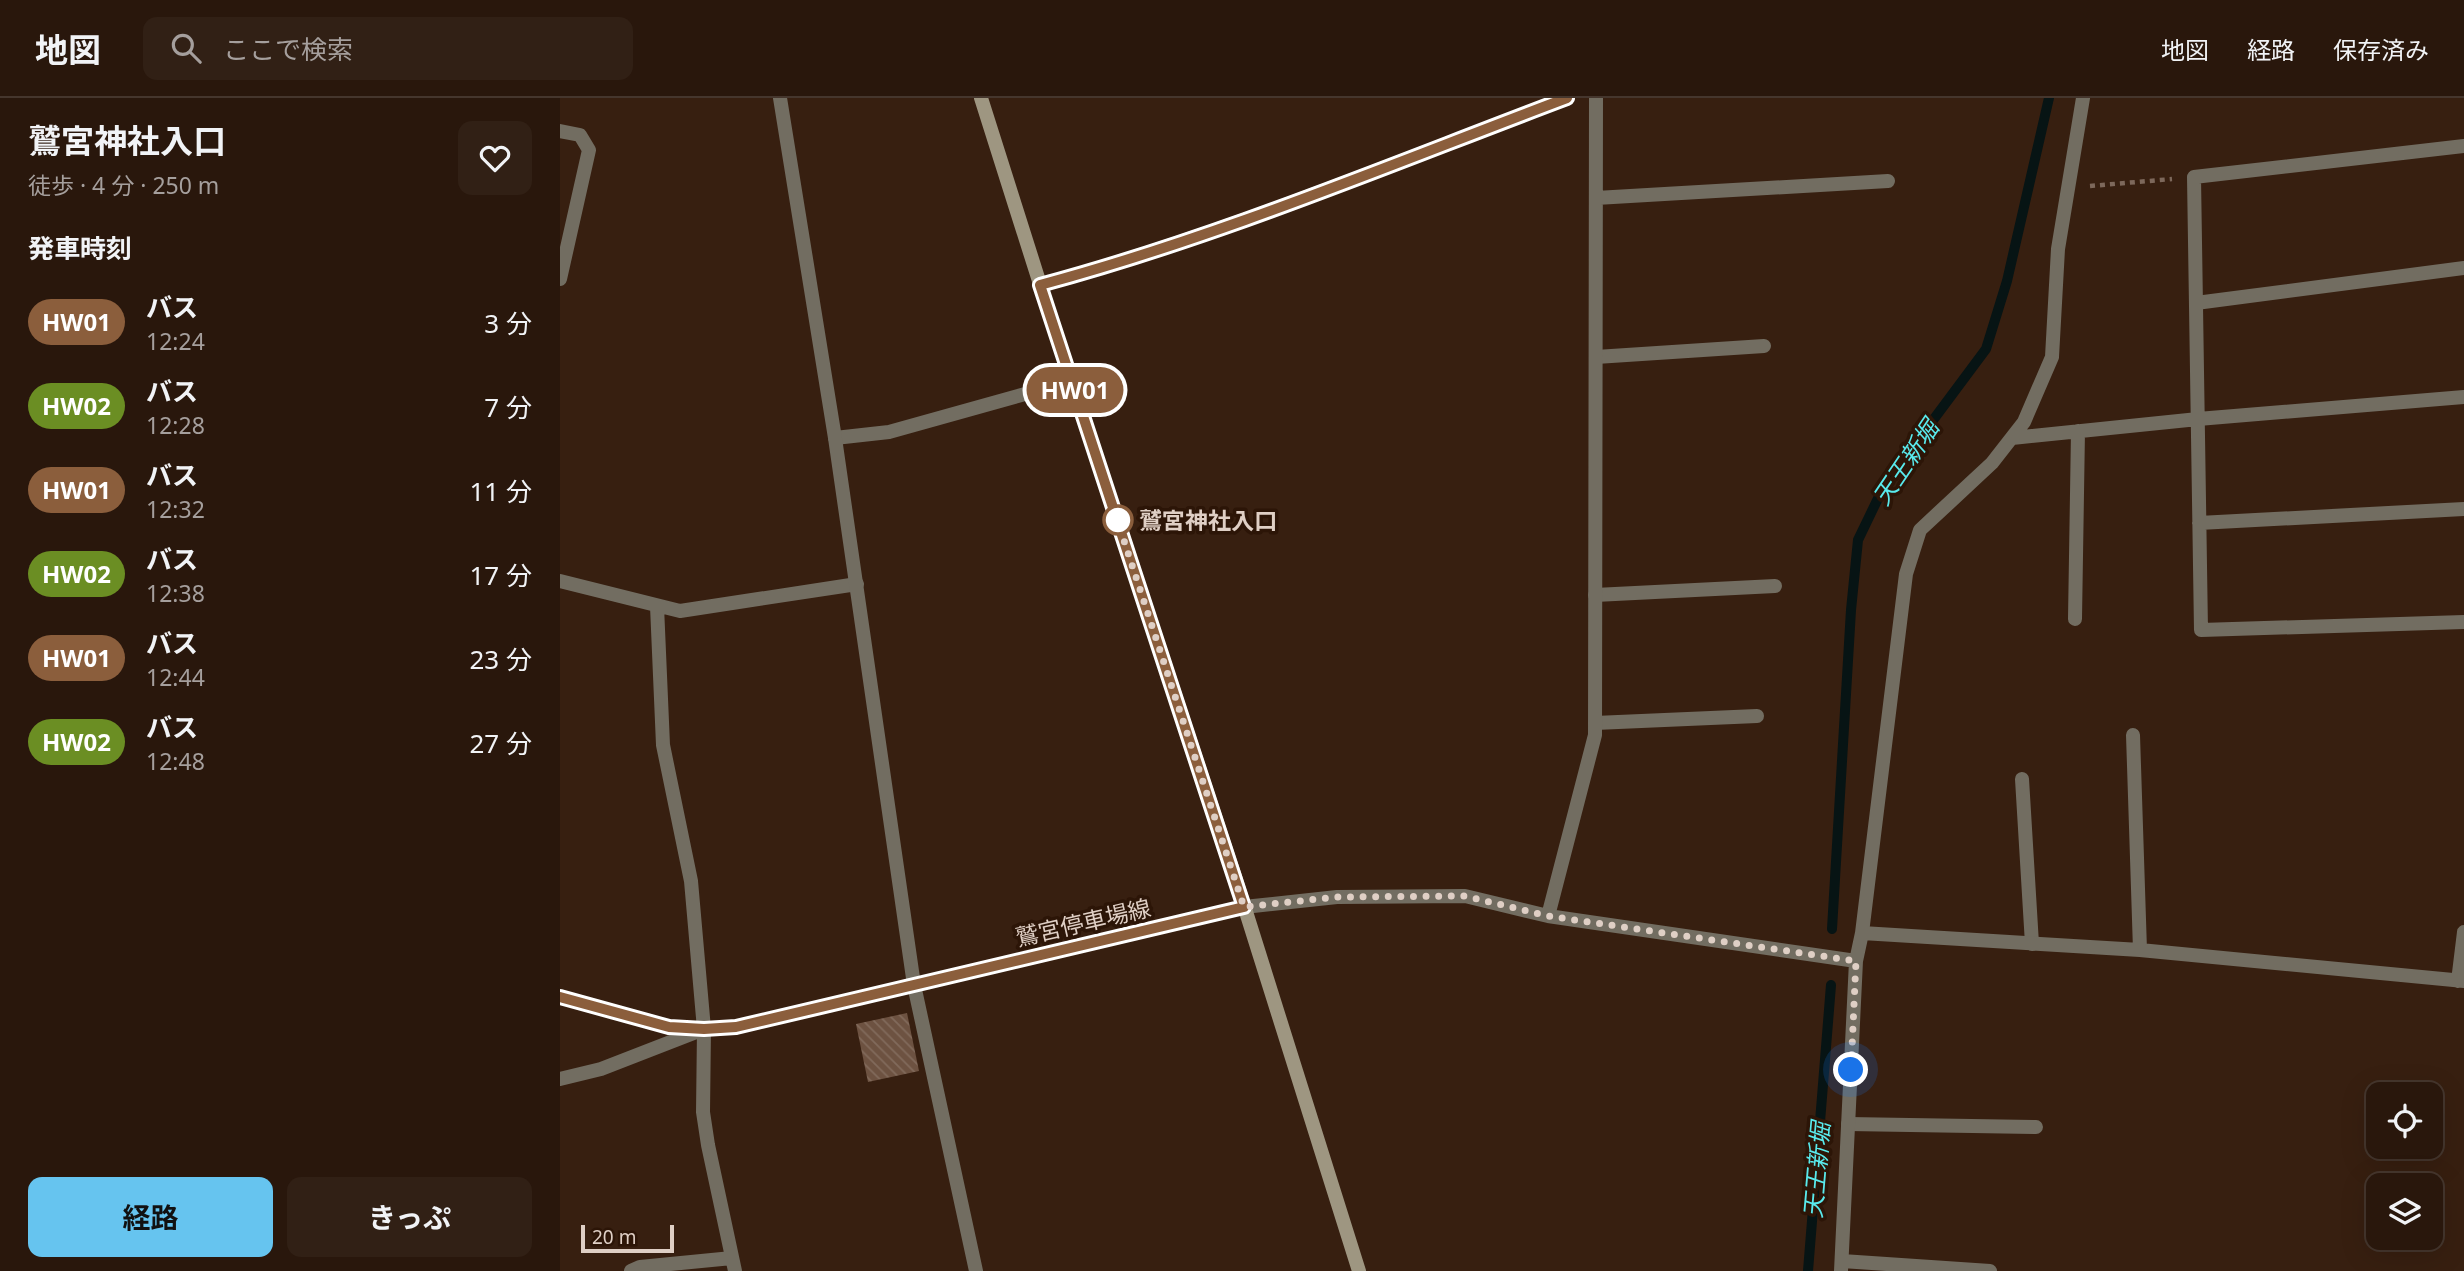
<!DOCTYPE html>
<html lang="ja">
<head>
<meta charset="utf-8">
<style>
  :root { --surface:#29170c; --page:#312015; --text:#f1f3f6; --muted:#a59f9d; --line:#45362d; --accent:#66c4ef }
  body { margin:0; font-family:"Noto Sans","Noto Sans JP",sans-serif; background:var(--page); color:var(--text); height:100vh; display:flex; flex-direction:column; font-size:26px; white-space:nowrap }
  * { box-sizing:border-box; margin:0 }
  p { font-size:23px; color:var(--muted) }
  .icon { flex:none; width:38px; height:38px; fill:none; stroke:currentColor; stroke-width:2; stroke-linecap:round; stroke-linejoin:round }
  .map { position:relative; flex:1; overflow:hidden }
  .sheet { display:flex; flex-direction:column; background:var(--surface); width:560px }
  .sheet>* { flex:none }
  .badge { padding:0 14px; border-radius:23px; font-size:24px; line-height:46px }
  .controls { position:absolute; left:1806px; top:984px; display:grid; gap:14px }
  .controls a { display:grid; place-items:center; width:77px; height:77px; border-radius:14px; background:var(--surface); box-shadow:0 7px 28px #0002,0 0 0 2px var(--line); font-size:35px }
  .scale { position:absolute; left:21px; bottom:18px; width:93px; box-sizing:border-box; padding-left:7px; border:4px solid #dfcfc5; border-top:0; font-size:19px; line-height:24px; white-space:nowrap; color:#dfcfc5; -webkit-text-stroke:5px #2c1507; paint-order:stroke }
  .you { position:absolute; width:35px; height:35px; margin:-18px; border:5px solid #fff; border-radius:50%; background:#1a73e8; box-shadow:0 0 0 10px #1a73e833 }
  .map>.badge { position:absolute; translate:-50% -50%; box-shadow:0 0 0 4px #fff }
  h2 { padding:0 28px; font-size:26px; line-height:63px }
  .round { display:grid; place-items:center; flex:none; width:74px; height:74px; border-radius:14px; background:var(--page) }
  .headline { display:flex; align-items:center; justify-content:space-between; height:119px; padding:0 28px }
  h1 { font-size:33px; font-weight:700; line-height:52px }
  .cta { display:flex; gap:14px; margin-top:auto; padding:14px 28px }
  .cta a { flex:1; height:80px; border-radius:14px; background:var(--accent); color:#111; font-size:28px; font-weight:700; line-height:80px; text-align:center }
  .cta a+a { background:var(--page); color:var(--text) }
  ul { padding:0; list-style:none }
  li { display:flex; align-items:center; gap:21px; height:84px; padding:0 28px }
  li div { flex:1 }
  li b { display:block; font-size:26px }
  li em { font-style:normal }
  li .badge { min-width:77px; font-weight:700; text-align:center }
  header { display:flex; align-items:center; gap:42px; box-sizing:border-box; height:98px; padding:0 35px; background:var(--surface); border-bottom:2px solid var(--line) }
  header strong { font-size:33px }
  nav { display:flex; gap:38px; margin-inline-start:auto; font-size:24px }
  .search { width:490px; height:63px; background:var(--page); display:flex; align-items:center; gap:18px; box-sizing:border-box; padding:0 24px; border-radius:14px; color:var(--muted); font-size:26px }
  main { display:flex; flex:1; min-height:0 }
  .map>svg:first-child { display:block }
  .lines { fill:none; stroke-linecap:round; stroke-linejoin:round }
  .stream { stroke:#071414; stroke-width:10 }
  .building { fill:url(#building-back-hatch) }
  .path { stroke:#7d685b; stroke-width:4.5; stroke-dasharray:5 5; stroke-linecap:butt }
  .lane { stroke:#726d61; stroke-width:14 }
  .street { stroke:#726d61; stroke-width:14 }
  .secondary { stroke:#9e9681; stroke-width:14 }
  .line-casing { stroke:#fff; stroke-width:16 }
  .line { stroke:#8b5e3c; stroke-width:10 }
  .walk { stroke:#dfcfc5; stroke-width:7; stroke-dasharray:0 12.6 }
  .stop-dot { fill:#fff; stroke:#8b5e3c; stroke-width:3.5 }
  .labels { text-anchor:middle; dominant-baseline:central; stroke-width:7; stroke-linejoin:round; paint-order:stroke }
  .stop-label { font-size:23px; font-weight:bold; fill:#dfcfc5; stroke:#2c1507; text-anchor:start }
  .street-label { font-size:23px; fill:#dfcfc5; stroke:#2c1507 }
  .water-label { font-size:24px; font-style:italic; fill:#59eaed; stroke:#2c1507 }
</style>
</head>
<body>
<header>
<strong>地図</strong>
<div class="search"><svg class="icon" aria-label="search" viewBox="0 0 24 24"><circle cx="10" cy="10" r="6"/><path d="M15 15l6 6"/></svg>ここで検索</div>
<nav><a>地図</a><a>経路</a><a>保存済み</a></nav>
</header>
<main>
<section class="sheet">
<div class="headline"><div><h1>鷲宮神社入口</h1><p>徒歩 · 4 分 · 250 m</p></div><a class="round"><svg class="icon" aria-label="heart" viewBox="0 0 24 24"><path d="M12 20l-8-8c-3-5 5-10 8-4 3-6 11-1 8 4z"/></svg></a></div>
<h2>発車時刻</h2>
<ul>
<li><span class="badge" style="background:#8b5e3c;color:#fff">HW01</span><div><b>バス</b><p>12:24</p></div><em>3 分</em></li>
<li><span class="badge" style="background:#6b8e23;color:#fff">HW02</span><div><b>バス</b><p>12:28</p></div><em>7 分</em></li>
<li><span class="badge" style="background:#8b5e3c;color:#fff">HW01</span><div><b>バス</b><p>12:32</p></div><em>11 分</em></li>
<li><span class="badge" style="background:#6b8e23;color:#fff">HW02</span><div><b>バス</b><p>12:38</p></div><em>17 分</em></li>
<li><span class="badge" style="background:#8b5e3c;color:#fff">HW01</span><div><b>バス</b><p>12:44</p></div><em>23 分</em></li>
<li><span class="badge" style="background:#6b8e23;color:#fff">HW02</span><div><b>バス</b><p>12:48</p></div><em>27 分</em></li>
</ul>
<div class="cta"><a>経路</a><a>きっぷ</a></div>
</section>
<div class="map">
<svg width="1904" height="1173" viewBox="0 0 1904 1173">
  <defs>
    <pattern id="building-back-hatch" width="6" height="6" patternUnits="userSpaceOnUse" patternTransform="scale(1.75)"><rect width="6" height="6" fill="#6d5241"/><path d="M-1 5l2 2M0 0l6 6M5-1l2 2" fill="none" stroke="#816a5b"/></pattern>
  </defs>
  <rect width="100%" height="100%" fill="#371f10"/>
  <g class="lines">
    <path class="stream" d="M1272 831 1291 512 1298 442 1324 388 1426 251 1447 183 1489 0
      M1248 1173 1271 887"/>
  </g>
  <path class="building" d="M347 915 359 973 308 984 296 926Z"/>
  <g class="lines">
    <path class="path" d="M1530 88 1612 81"/>
    <path class="lane" d="M0 33 20 37 29 52 0 181
      M1036 259 1204 248
      M275 340 329 334 512 283
      M0 483 120 513 297 486
      M1035 497 1215 488
      M97 508 103 647 131 783 144 931
      M1035 625 1197 618
      M1462 681 1472 846
      M1288 1026 1476 1029"/>
    <path class="street" d="M220 0 275 340 354 887 416 1173
      M1904 48 1634 79 1641 532 1904 524
      M1036 100 1328 83
      M1636 205 1904 170
      M1452 340 1638 321 1904 299
      M1639 425 1904 411
      M1515 521 1518 333
      M1573 637 1580 852
      M684 809 777 799 905 798 988 818 1296 863
      M988 818 1035 637 1036 0
      M1302 835 1580 852 1904 883
      M1898 883 1904 834
      M0 981 41 971 144 931 143 1014 148 1047 175 1173
      M1282 1163 1430 1173
      M71 1173 80 1169 172 1160
      M1281 1173 1296 863 1302 835 1346 476 1360 432 1432 365 1464 324 1492 259 1498 151 1523 0"/>
    <path class="secondary" d="M421 0 492 224 676 782 799 1173
      M480 187C660 138 833 65 1007 0
      M0 899 109 929 144 931 176 929 684 809"/>
  </g>
  <g class="lines">
    <defs>
      <path id="line" d="M0 899 109 929 144 931 176 929 684 809 480 187C659 139 834 65 1007 0"/>
    </defs>
    <use href="#line" class="line-casing"/>
    <use href="#line" class="line"/>
    <path class="walk" d="M558 422 555 415 684 809 776 799 905 798 988 818 1296 863 1291 972"/>
  </g>
  <circle class="stop-dot" cx="558" cy="422" r="14"/>
  <g class="labels">
    <g class="stop-label">
      <text x="579" y="422">鷲宮神社入口</text>
    </g>
    <g class="street-label">
      <text transform="translate(523 824) rotate(-13)">鷲宮停車場線</text>
    </g>
    <g class="water-label">
      <text transform="translate(1345 364) rotate(-56)">天王新堀</text>
      <text transform="translate(1256 1072) rotate(-85)">天王新堀</text>
    </g>
  </g>
</svg>
<div class="controls">
<a><svg class="icon" aria-label="locate" viewBox="0 0 24 24"><circle cx="12" cy="12" r="6"/><path d="M12 2v4M12 18v4M2 12h4M18 12h4"/></svg></a>
<a><svg class="icon" aria-label="layers" viewBox="0 0 24 24"><path d="M12 4l9 5-9 5-9-5zM3 14l9 5 9-5"/></svg></a>
</div>
<div class="scale">20 m</div>
<div class="you" style="left:1291px;top:972px"></div>
<b class="badge" style="left:515px;top:292px;background:#8b5e3c;color:#fff">HW01</b>
</div>
</main>
</body>
</html>
